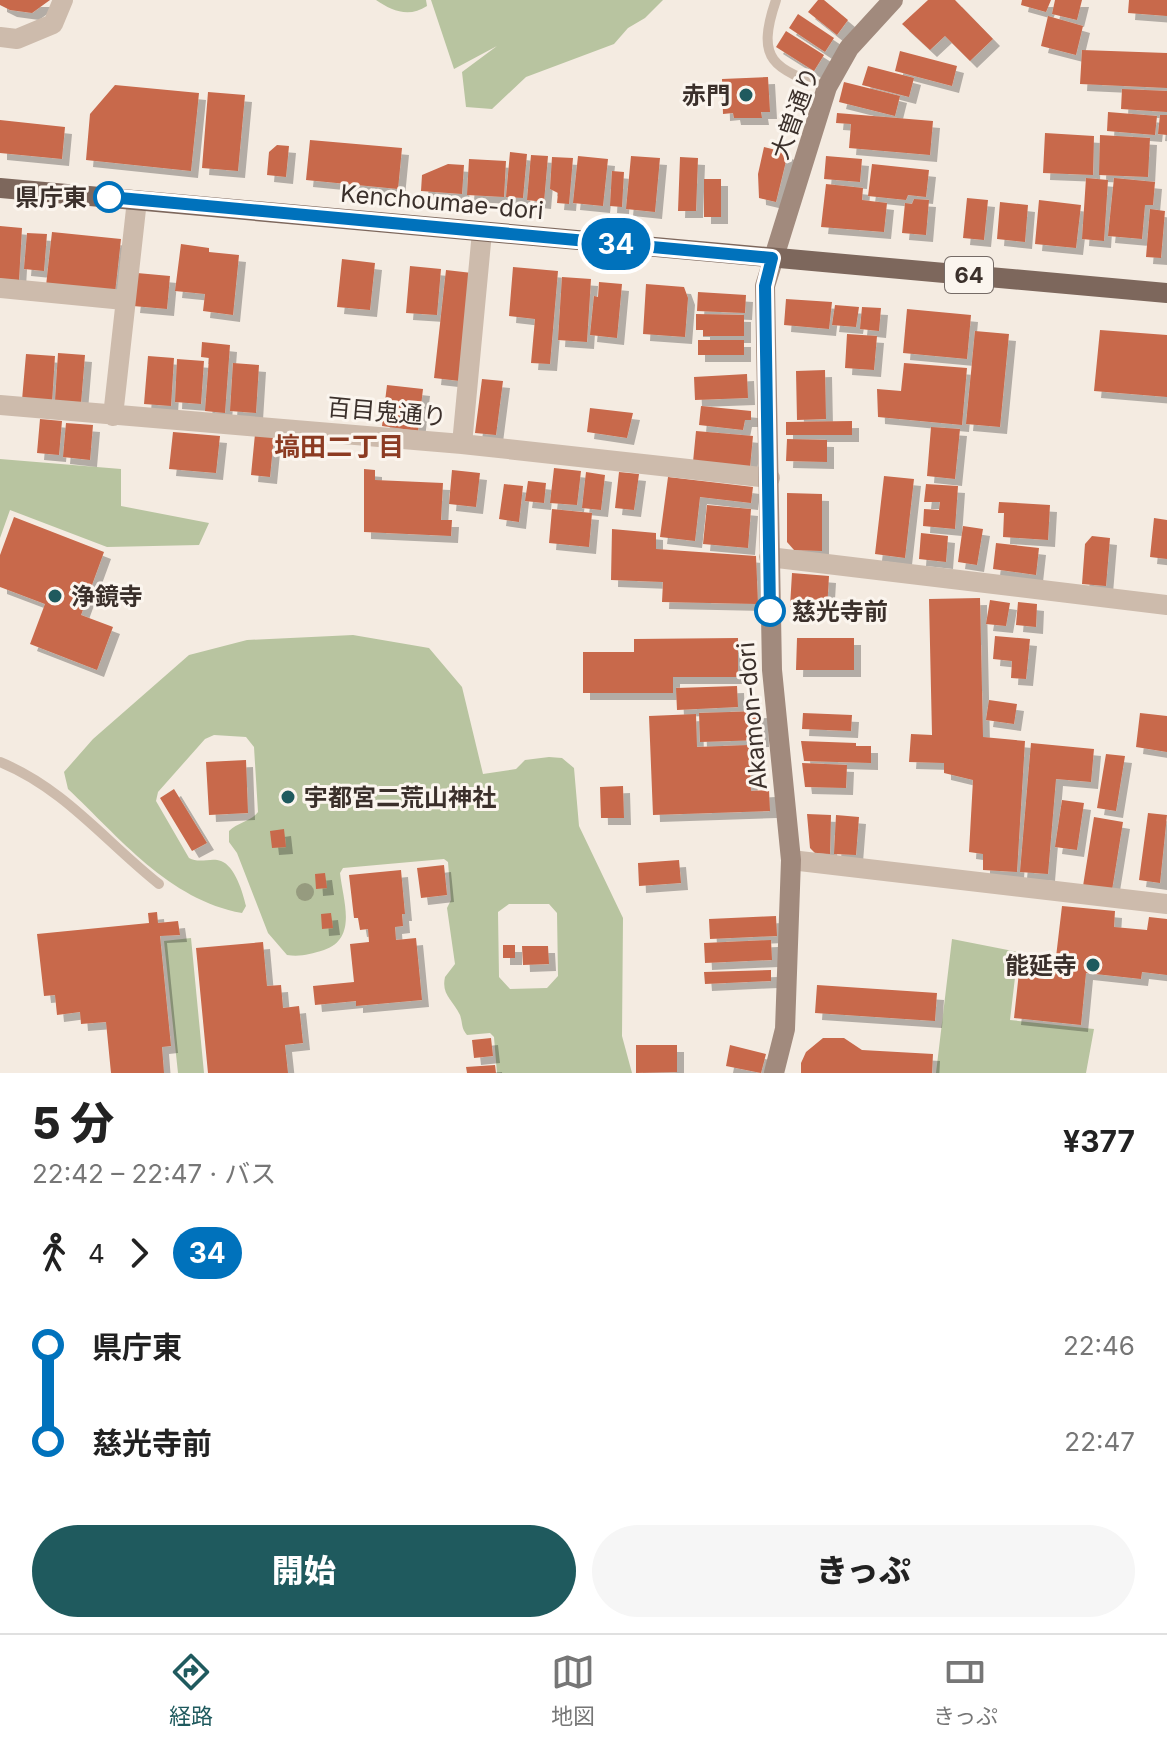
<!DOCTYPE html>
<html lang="ja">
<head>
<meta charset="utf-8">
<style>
  :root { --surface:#fff; --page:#f6f6f6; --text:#222; --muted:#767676; --line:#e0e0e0; --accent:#1f5a5e }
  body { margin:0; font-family:Inter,"Noto Sans JP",sans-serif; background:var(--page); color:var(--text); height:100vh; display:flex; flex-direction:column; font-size:30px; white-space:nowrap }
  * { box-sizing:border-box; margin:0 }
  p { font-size:26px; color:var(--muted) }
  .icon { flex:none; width:44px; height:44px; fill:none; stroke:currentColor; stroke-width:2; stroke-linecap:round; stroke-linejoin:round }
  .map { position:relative; height:1073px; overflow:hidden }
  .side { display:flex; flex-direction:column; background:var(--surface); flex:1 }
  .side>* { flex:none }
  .badge { padding:0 16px; border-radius:26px; font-size:28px; line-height:52px }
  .map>.badge { position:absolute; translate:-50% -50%; box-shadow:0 0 0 4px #fff }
  .legs { display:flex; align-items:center; gap:12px; height:88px; padding:0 32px; font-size:26px }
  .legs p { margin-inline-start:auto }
  .overview { display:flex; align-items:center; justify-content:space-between; height:136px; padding:0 32px }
  h1 { font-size:44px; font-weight:800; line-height:60px }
  .action { display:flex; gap:16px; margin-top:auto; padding:16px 32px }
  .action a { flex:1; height:92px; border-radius:48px; background:var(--accent); color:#fff; font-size:32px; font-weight:800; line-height:92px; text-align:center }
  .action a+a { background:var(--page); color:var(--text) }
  ul { padding:0 32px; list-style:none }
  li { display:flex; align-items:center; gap:28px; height:96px; font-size:30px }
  li i { display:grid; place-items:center; width:12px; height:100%; margin:0 10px; background:currentColor }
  li i::after { content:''; width:20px; height:20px; margin:-10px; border:6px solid; border-radius:50%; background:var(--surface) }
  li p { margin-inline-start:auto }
  li:first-child i { background:linear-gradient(#0000 50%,currentColor 0) }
  li:last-child i { background:linear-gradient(currentColor 50%,#0000 0) }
  .dock { display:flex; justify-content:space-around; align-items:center; height:112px; border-top:2px solid var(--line); background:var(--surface); font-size:22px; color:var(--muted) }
  .dock a { display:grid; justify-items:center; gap:4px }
  .dock .selected { color:var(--accent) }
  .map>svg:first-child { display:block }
  .green { fill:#b8c4a0; fill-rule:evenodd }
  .building { fill:#c8694b; filter:url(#shadow) }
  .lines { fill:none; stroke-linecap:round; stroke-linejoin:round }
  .lane { stroke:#cdbbac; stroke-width:10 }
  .street { stroke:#cdbbac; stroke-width:20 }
  .secondary { stroke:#a18a7d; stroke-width:20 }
  .primary { stroke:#7d675c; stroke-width:20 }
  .tree { fill:#969b7f }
  .line-1-casing { stroke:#fff; stroke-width:18 }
  .line-1 { stroke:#0072bc; stroke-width:12 }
  .poi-dot { fill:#1f5a5e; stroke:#fbf5ee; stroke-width:3 }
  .stop-1-dot { fill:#fff; stroke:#0072bc; stroke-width:4 }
  .labels { text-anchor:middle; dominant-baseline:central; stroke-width:6; stroke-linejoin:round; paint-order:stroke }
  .shield { fill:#fbf5ee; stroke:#756b66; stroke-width:2 }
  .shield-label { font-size:22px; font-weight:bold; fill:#3b302b }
  .poi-label { font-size:24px; font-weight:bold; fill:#3b302b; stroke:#fbf5ee; text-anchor:end }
  .street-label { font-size:24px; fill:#3b302b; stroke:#fbf5ee }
  .stop-label { font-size:24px; font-weight:bold; fill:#3b302b; stroke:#fbf5ee; text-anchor:end }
  .neighbourhood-label { font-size:26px; font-weight:bold; fill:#8c3b22; stroke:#fbf5ee }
</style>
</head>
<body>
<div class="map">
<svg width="1167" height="1073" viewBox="0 0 1167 1073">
  <defs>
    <filter id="shadow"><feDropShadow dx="7" dy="7" stdDeviation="0" flood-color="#0004"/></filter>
  </defs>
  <rect width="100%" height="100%" fill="#f4ebe1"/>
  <path class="green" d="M376 0H426L427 6C409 18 392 11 376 0Z
    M431 0H663L645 18 628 28 614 44 526 77 492 109 466 107 462 72 497 46 454 69Z
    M0 459 121 469V506L209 523 199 545 107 547 10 510 0 538Z
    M353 635 429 648 462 687 483 774 516 769 525 760 549 757 562 758 574 768 579 826 623 918 622 1036 632 1073H497L494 1037 490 1033 467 1035C461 1028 463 1024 460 1015 453 1000 441 995 445 977L455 964 447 908 451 900 448 862 444 859 343 868 340 873C343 901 358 938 324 950 310 954 301 957 287 955L268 933 237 853 229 842V831C238 822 250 822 258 812L254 747 246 737 214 735 205 739 158 792 156 801 189 858C200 864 211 857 221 861 235 866 243 893 246 906L242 913C169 900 119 837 68 789L64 772 93 739 189 655 247 640ZM509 904H549L557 913 558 976 547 988 510 989 499 977 498 912Z
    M191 938 204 1073H178L164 941Z
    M952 939 1018 952 1010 1020 1094 1029 1086 1073H936Z"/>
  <path class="building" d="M0 0H50L32 13 10 10 0 5Z
    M818 0H824L848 20 837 35 808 12Z
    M928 0H955L993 39 970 61 945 36 930 50 902 24Z
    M1022 0H1051L1046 12 1021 5Z
    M1055 0H1082L1077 20 1052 14Z
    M1129 0H1167V16L1128 13Z
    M798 14 834 38 825 52 789 28Z
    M1048 16 1083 26 1076 55 1041 46Z
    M786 31 824 55 814 71 776 47Z
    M1082 50 1167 53V88L1080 84Z
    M900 51 957 66 952 86 895 71Z
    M868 66 914 78 909 97 862 85Z
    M768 77 770 112H761L762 118H734L733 113 723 114 722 79Z
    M844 82 900 96 895 116 839 102Z
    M115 85 199 93 191 171 86 160 90 114Z
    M1122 89 1167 91V112L1121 109Z
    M208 92 245 95 238 171 202 168Z
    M1108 112 1157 116 1155 135 1107 131Z
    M837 113 933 121 930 155 849 148 851 124 836 123Z
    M1160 115H1167V135L1158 134Z
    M0 120 65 127 62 159 0 153Z
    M1045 133 1094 136 1093 175 1043 173Z
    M1100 135 1150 138 1148 177 1099 175Z
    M310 140 402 148 398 189 306 180Z
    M277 145 289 146 286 177 267 175 269 152Z
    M764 147 788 153 776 202 759 198 758 174Z
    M510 152 527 154 523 198 506 197Z
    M531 155 548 156 544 202 527 200Z
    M578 156 608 159 603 206 573 203Z
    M631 156 660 158 655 212 626 209Z
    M826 156 862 159 860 182 824 179Z
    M552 157 573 158 569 204 557 203 558 193 550 189Z
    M680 157 698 158 696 211H678Z
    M469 159 506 161 504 197 467 195Z
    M448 164 464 165 462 194 421 191 422 175Z
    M872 164 929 170 926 197 908 195 906 200 868 196Z
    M612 171 624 172 622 207 610 206Z
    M1086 178 1108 180 1104 241 1082 239Z
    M1114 178 1155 182 1153 205H1145L1142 239 1108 236Z
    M704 179H721V217H704Z
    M826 184 863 188 862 200 887 203 884 232 821 227Z
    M967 198 988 200 984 240 963 238Z
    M914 199 929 200 926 235 902 233 905 203 912 204Z
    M1039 200 1081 205 1076 248 1035 244Z
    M1000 202 1028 205 1025 242 997 239Z
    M1150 209 1165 211 1161 258 1146 257Z
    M0 226 22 228 19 280 0 279Z
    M52 232 121 239 115 293 46 286Z
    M27 233 47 234 44 271 24 269Z
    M181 244 209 248V252L239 255 233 315 203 311 205 294 175 291Z
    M342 259 375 263 370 310 337 307Z
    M410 266 441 269 437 315 406 313Z
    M513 267 558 271 550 364 531 363 535 319 509 316Z
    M446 270 472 273 460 381 434 378Z
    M137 273 170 276 167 309 133 306Z
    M562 277 591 279 587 342 558 340Z
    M599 282 622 284 617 338 590 335 594 296 598 297Z
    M646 284 684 287 688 298 685 337 643 334Z
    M698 292 746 295 745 313 697 311Z
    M786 299 832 302 829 329 784 325Z
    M835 305 859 307 856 327 832 325Z
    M862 307 881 308 879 331 860 329Z
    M907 309 971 315 967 359 903 353Z
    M696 314 744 315V336H703V330H696Z
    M1100 330 1167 335V397L1094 391Z
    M975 331 1009 334 1000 427 966 424Z
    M847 334 877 336 874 370 845 368Z
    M698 340H744V355H698Z
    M202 342 230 345 225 413 205 411 209 358 201 357Z
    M58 353 85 355 81 403 55 401Z
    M26 354 55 356 52 402 22 400Z
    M148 356 174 358 171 406 144 404Z
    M177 359 204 361 201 404 175 402Z
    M233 363 259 365 256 413 230 411Z
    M904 363 967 368 962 425 878 417 877 389 901 391Z
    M825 370 826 419 797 420 796 371Z
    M747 374 748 398 695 400 694 377Z
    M482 379 503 381 496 435 475 433Z
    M387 385 423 389 418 431 382 426Z
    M701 406 751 411V420H745L743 430 699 425Z
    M590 408 633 413 627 438 587 432Z
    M40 419 62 421 59 455 37 453Z
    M852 421V435H786V422Z
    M66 423 93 425 90 460 63 457Z
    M931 427 960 429 955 479 927 476Z
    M696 431 753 436 750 467 693 462Z
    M173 432 220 436 216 473 169 469Z
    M255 434 274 436 270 477 251 475Z
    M787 439 827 440V462L786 461Z
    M554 468 581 471 577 505 550 503Z
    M364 469 375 470V480L443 483 441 520H452L451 536 364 532Z
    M452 470 480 473 476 507 449 504Z
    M586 472 605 475 601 510 582 508Z
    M619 472 639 474 634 510 615 508Z
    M884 476 914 479 905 558 875 554Z
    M668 477 753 487 751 503 700 497 695 541 660 537Z
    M528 481 546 483 544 503 525 501Z
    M504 484 523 486 519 522 499 519Z
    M926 484 958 486 955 529 923 526 924 509 939 510 940 502H924Z
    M787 493 822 494V551L794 550 787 542Z
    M999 502 1050 505 1048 540 1003 537 1004 513H998Z
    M707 505 751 509 748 548 703 544Z
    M552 509 592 513 589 547 549 543Z
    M14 517 104 552 81 615 113 627 97 670 30 644 45 604 0 587V555Z
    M1154 518 1167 520V559L1150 557Z
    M963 526 983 529 977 565 958 562Z
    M612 529 656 533V549L756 556 758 604 662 602 663 582 611 580Z
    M921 533 948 536 946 562 919 559Z
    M1092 536 1110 538 1106 586 1082 584 1085 544Z
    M996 543 1039 548 1036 575 993 569Z
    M792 573 829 576 827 609 790 607Z
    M980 598 983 737 1025 741 1017 872 983 870V854L969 852 973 780 944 773V763L909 762 911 734 932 735 929 599Z
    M990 600 1010 603 1006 626 986 624Z
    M1018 602 1037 604 1036 627 1016 625Z
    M995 636 1030 639 1026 679 1011 678 1012 661 993 659Z
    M738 638V677H673V693H583V652H634V639Z
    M797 638H854V670H796Z
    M737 686 738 707 677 710 676 688Z
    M989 700 1017 704 1014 724 986 720Z
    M761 711 762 740 700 742 699 713Z
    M803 713 852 715 851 731 802 729Z
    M1140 713 1167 716V752L1136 747Z
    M696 714 697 747 749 745 751 791 769 790 770 811 653 815 649 716Z
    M801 741 856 743V746H871V763L804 761Z
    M1031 743 1094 749 1091 782 1056 779 1048 874 1020 872Z
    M1106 754 1125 756 1116 811 1097 808Z
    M246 760 248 813 209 815 206 762Z
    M802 763 847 765 846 788 805 787Z
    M623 786 624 818H601L600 787Z
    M174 789 207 843 192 851 160 798Z
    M1062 800 1084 803 1077 850 1055 847Z
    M1148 813 1167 815 1160 883 1139 880Z
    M807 814 831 815 830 854 815 853 810 848Z
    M836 815 859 817 856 855 834 854Z
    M1094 817 1123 822 1112 890 1083 886Z
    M284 829 286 847 272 848 270 831Z
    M679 860 681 883 639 886 638 863Z
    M444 865 447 895 421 898 417 868Z
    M401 870 405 914H402L403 926 395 927 396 940 416 938 422 1000 356 1006V1001L315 1005 313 986 354 982 350 944 369 942 368 929 360 930 358 918H354L349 875Z
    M325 873 327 888 316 889 315 874Z
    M1062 906 1115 911 1114 927 1147 930 1149 917 1167 919V975L1142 972 1141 979 1086 973 1081 1025 1014 1018 1021 954 1056 957Z
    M157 912 158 923 178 921 180 935 160 936 171 1046 162 1047 164 1073H111L106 1022 81 1024 80 1012 57 1015 55 995 44 996 37 934 149 923 148 913Z
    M331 913 333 928 322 929 321 914Z
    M776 916 777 936 710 939 709 919Z
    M771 940 772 960 705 963 704 943Z
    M263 942 267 986 281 985 283 1008 299 1006 303 1043 285 1045 288 1073H208L196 948Z
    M503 945H515V958H503Z
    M522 946H548L549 964 523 965Z
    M771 970V981L705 984 704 972Z
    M817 985 937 993 935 1021 815 1013Z
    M491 1038 493 1056 474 1058 472 1040Z
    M823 1038H844L862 1050 933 1054 932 1073H801V1063L806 1052Z
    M636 1045H677V1072L636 1073Z
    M730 1045 766 1054 761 1073 726 1066Z
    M495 1065 496 1073H467L466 1067Z"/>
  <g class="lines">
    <path class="lane" d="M776 0C755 61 774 69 827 87
      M0 762C64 788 106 842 159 884"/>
    <path class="street" d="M0 37 17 39 53 24 63 0
      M0 288 124 300
      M0 405 462 444 770 478
      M113 416 137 200
      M462 444 482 232
      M769 557 1167 605
      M791 860 1167 904"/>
    <path class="secondary" d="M774 1073 785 1029 791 860 772 670 765 286 827 87 849 48 893 0"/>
    <path class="primary" d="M0 188 1167 293"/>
  </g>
  <circle class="tree" cx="305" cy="892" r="9"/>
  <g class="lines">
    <defs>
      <path id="line-1" d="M109 197 772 258 765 286 770 611"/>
    </defs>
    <use href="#line-1" class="line-1-casing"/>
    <use href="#line-1" class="line-1"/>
  </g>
  <g class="poi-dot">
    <circle cx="746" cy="95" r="8"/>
    <circle cx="55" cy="596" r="8"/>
    <circle cx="288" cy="797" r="8"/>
    <circle cx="1093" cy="965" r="8"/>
  </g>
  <g class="stop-1-dot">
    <circle cx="109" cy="197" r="14"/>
    <circle cx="770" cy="611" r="14"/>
  </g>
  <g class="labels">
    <rect class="shield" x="945" y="257" width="48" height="36" rx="6"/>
    <g class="shield-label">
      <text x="969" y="275">64</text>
    </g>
    <g class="poi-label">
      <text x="730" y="95">赤門</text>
      <text x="71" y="596" text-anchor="start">浄鏡寺</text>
      <text x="304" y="797" text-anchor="start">宇都宮二荒山神社</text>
      <text x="1077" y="965">能延寺</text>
    </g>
    <g class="street-label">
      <text transform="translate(795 113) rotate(-70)">大曽通り</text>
      <text transform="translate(442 202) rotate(5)">Kenchoumae-dori</text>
      <text transform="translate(387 412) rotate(5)">百目鬼通り</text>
      <text transform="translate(752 716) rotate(-95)">Akamon-dori</text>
    </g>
    <g class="stop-label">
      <text x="87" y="197">県庁東</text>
      <text x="792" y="611" text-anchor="start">慈光寺前</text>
    </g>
    <g class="neighbourhood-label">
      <text x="339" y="446">塙田二丁目</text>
    </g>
  </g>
</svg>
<b class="badge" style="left:616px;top:244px;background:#0072bc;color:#fff">34</b>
</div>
<section class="side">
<div class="overview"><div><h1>5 分</h1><p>22:42 – 22:47 · バス</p></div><b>¥377</b></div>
<div class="legs"><svg class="icon" aria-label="walk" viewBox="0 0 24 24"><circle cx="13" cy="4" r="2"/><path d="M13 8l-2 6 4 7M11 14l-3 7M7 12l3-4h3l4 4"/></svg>4<svg class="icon" aria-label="forward" viewBox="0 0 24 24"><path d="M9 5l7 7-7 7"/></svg><b class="badge" style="background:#0072bc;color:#fff">34</b></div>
<ul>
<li><i style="color:#0072bc"></i><b>県庁東</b><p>22:46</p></li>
<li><i style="color:#0072bc"></i><b>慈光寺前</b><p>22:47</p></li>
</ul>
<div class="action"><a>開始</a><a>きっぷ</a></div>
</section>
<nav class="dock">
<a class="selected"><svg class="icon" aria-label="directions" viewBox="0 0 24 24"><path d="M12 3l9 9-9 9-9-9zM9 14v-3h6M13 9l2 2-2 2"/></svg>経路</a>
<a><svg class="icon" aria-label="map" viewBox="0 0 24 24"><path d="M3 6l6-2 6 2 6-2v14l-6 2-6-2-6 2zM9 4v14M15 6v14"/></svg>地図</a>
<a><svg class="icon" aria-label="tickets" viewBox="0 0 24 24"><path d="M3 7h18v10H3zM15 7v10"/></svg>きっぷ</a>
</nav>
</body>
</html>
